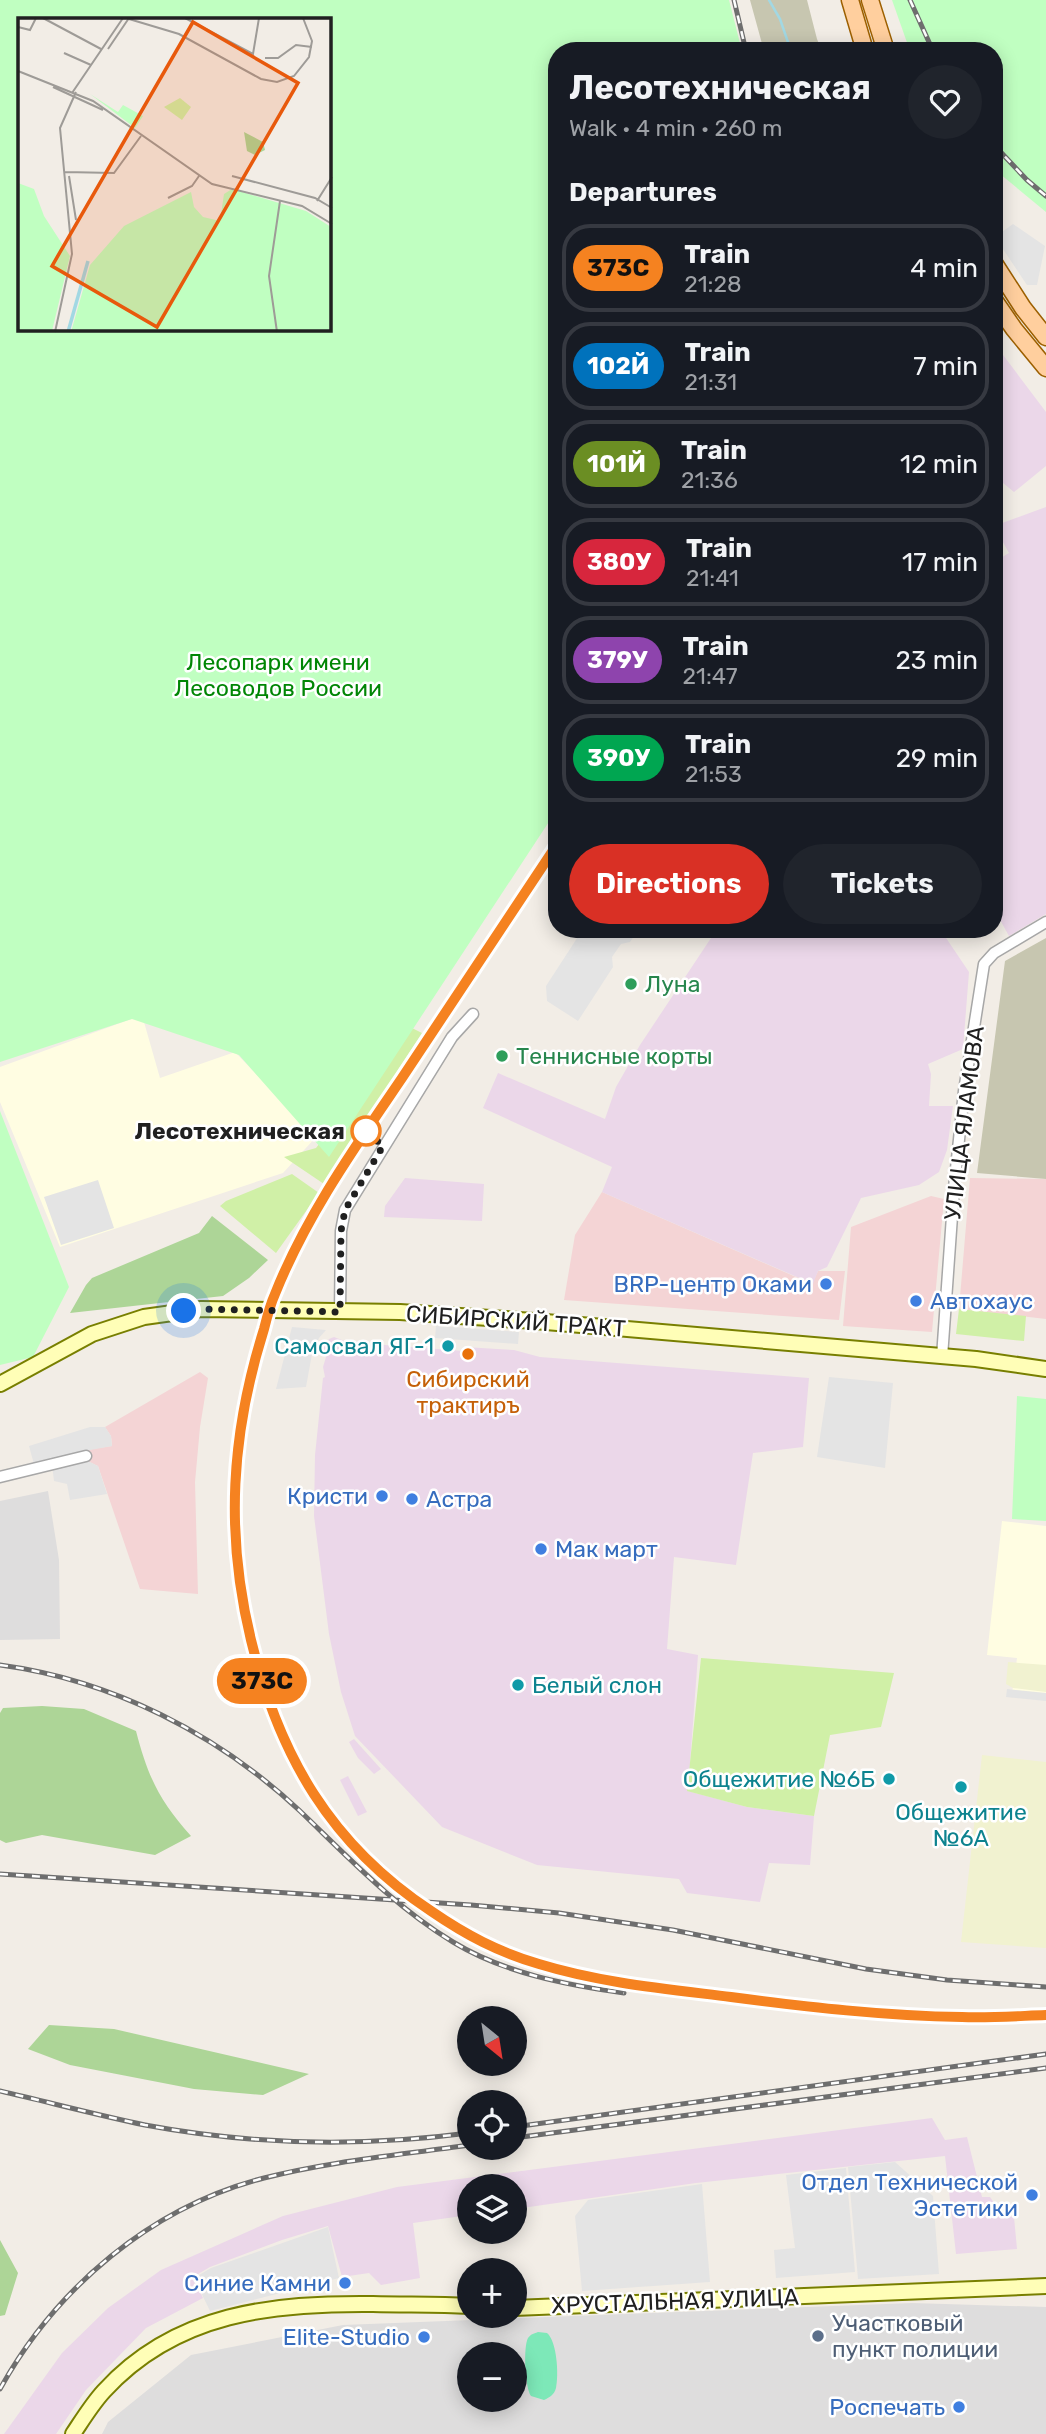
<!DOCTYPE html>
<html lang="en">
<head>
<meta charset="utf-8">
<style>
  :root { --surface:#171b24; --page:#20242c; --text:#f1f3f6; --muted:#9ea1a6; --line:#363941; --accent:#d93025 }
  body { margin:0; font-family:Rubik,sans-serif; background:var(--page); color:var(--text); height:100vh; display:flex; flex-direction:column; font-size:26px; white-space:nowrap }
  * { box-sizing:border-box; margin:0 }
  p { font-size:23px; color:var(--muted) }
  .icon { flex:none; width:38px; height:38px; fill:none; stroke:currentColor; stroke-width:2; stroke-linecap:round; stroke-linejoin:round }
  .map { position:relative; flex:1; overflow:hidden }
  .details { position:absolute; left:548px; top:42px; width:455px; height:896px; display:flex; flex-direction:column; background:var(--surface); border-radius:28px; box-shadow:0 4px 18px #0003 }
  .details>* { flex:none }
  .badge { padding:0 14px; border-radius:23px; font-size:24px; line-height:46px }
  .needle { width:46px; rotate:150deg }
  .fabs { position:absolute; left:457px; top:2006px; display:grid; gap:14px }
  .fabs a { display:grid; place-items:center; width:70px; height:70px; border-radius:50%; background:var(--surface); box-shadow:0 4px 18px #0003; font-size:35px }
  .you { position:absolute; width:35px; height:35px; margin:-18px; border:5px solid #fff; border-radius:50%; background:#1a73e8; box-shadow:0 0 0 10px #1a73e833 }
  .map>.badge { position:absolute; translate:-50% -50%; box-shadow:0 0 0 4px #fff }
  h2 { padding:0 21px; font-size:26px; line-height:63px }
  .round { display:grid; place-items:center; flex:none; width:74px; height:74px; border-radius:37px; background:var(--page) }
  .overview { display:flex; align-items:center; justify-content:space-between; height:119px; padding:0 21px }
  h1 { font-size:33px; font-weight:700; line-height:52px }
  .button { display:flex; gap:14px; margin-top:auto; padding:14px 21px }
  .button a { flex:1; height:80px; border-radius:42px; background:var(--accent); color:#fff; font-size:28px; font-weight:700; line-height:80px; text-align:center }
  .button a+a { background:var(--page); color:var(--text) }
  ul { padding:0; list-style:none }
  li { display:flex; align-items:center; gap:21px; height:88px; margin:0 14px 10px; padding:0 7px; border:4px solid var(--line); border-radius:28px }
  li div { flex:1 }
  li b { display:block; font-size:26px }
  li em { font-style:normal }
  li .badge { min-width:77px; font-weight:700; text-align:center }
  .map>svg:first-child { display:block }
  .residential { fill:#dedddd; fill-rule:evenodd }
  .commercial { fill:#f4d4d5 }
  .industrial { fill:#ebd7e9 }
  .education { fill:#fffde2 }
  .construction { fill:#c7c6b0 }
  .farmland { fill:#f1f2d0 }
  .grass { fill:#d0f0a7 }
  .forest { fill:#add597 }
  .park { fill:#c0ffc1; fill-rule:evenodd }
  .pitch { fill:#7de8b8 }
  .parking { fill:#e4e4e4 }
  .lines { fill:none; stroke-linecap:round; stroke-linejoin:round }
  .stream { stroke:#a2d8e3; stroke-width:2.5 }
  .street-casing { stroke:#a7a7a7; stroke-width:13 }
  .secondary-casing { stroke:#787f00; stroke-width:18 }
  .primary-casing { stroke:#9d6000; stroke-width:19 }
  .street { stroke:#fff; stroke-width:10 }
  .secondary { stroke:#fffeb7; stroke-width:14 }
  .primary { stroke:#ffcf9e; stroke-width:16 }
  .rail-casing { stroke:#6e6e6e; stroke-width:5 }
  .rail { stroke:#fff; stroke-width:2.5; stroke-dasharray:8; stroke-linecap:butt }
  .line-casing { stroke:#fff; stroke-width:16 }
  .line { stroke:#f58220; stroke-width:10 }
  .walk { stroke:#202020; stroke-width:7; stroke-dasharray:0 12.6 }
  .leisure-dot { fill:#2e9e5b; stroke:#fff; stroke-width:2.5 }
  .stop-dot { fill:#fff; stroke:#f58220; stroke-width:3.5 }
  .shop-dot { fill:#3f7fe0; stroke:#fff; stroke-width:2.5 }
  .culture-dot { fill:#0f9aa8; stroke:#fff; stroke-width:2.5 }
  .food-dot { fill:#e8710a; stroke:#fff; stroke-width:2.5 }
  .service-dot { fill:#5c6f8a; stroke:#fff; stroke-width:2.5 }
  .labels { text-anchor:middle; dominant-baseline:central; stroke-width:5; stroke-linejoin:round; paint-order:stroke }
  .park-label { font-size:23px; fill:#018605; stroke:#fff }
  .leisure-label { font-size:23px; fill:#27864d; stroke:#fff; text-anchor:start }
  .street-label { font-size:23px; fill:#202020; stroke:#fff }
  .stop-label { font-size:23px; font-weight:bold; fill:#202020; stroke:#fff; text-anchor:end }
  .shop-label { font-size:23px; fill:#366cbe; stroke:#fff; text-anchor:end }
  .culture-label { font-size:23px; fill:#0d838f; stroke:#fff; text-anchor:end }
  .food-label { font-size:23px; fill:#c56008; stroke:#fff }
  .service-label { font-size:23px; fill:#4e5e75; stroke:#fff; text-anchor:start }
  .inset-river { fill:none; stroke:#a2d8e3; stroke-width:3.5 }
  .inset-road { fill:none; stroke:#9e9b97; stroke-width:2 }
  .view { fill:#e8590c; fill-opacity:0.15; stroke:#e8590c; stroke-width:3.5 }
  .inset-edge { fill:none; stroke:#202020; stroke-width:3.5 }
</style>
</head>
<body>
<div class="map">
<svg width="1046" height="2434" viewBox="0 0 1046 2434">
  <rect width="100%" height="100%" fill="#f2ede6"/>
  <path class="residential" d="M48 1491 59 1560 60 1639 0 1640V1501Z
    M912 2303 1046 2307V2434H102L108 2422 191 2355 343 2325ZM469 2354H514V2399H469Z"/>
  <path class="commercial" d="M970 1178 1046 1179V1319L959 1309Z
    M602 1192 812 1284 818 1271H845L839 1320 564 1300 575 1235Z
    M931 1196 944 1199 932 1332 843 1326 851 1227Z
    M200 1372 208 1378 200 1427 195 1482 198 1594 140 1589 98 1466 85 1460V1450L112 1446 111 1436 105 1427Z"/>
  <path class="industrial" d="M994 343 1046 412V466L1014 492 1003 483 994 487Z
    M1046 507V914L1009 936 994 909V562L1009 553 994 526Z
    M717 929H940L969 972 963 1049 928 1064 931 1074 929 1106H953L947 1150 939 1172 919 1185 861 1198 827 1267 818 1271 813 1284 602 1192 612 1167 483 1108 498 1073 605 1119 616 1087 640 1045Z
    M405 1178 484 1184 482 1221 384 1217 385 1206Z
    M334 1337 347 1342 463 1351 464 1347 514 1350 540 1357 809 1378 803 1447 753 1453 736 1565 674 1557 667 1649 698 1655 688 1791 747 1807 814 1816 810 1865 769 1863 760 1902 687 1893 679 1879 537 1865 442 1827 355 1736 341 1692 329 1634 314 1516 315 1455 323 1378 325 1377 323 1367 326 1357 323 1348 329 1339Z
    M354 1739 381 1769 374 1774 358 1758 349 1742Z
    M348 1776 367 1812 358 1816 340 1780Z
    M932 2118 945 2140 967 2137 982 2197H990L997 2207 999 2215 1014 2217 1017 2249 956 2254 945 2156 696 2183 515 2209 514 2186H469V2215L413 2223 420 2278 381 2285 369 2273 342 2277 328 2226 282 2240 210 2267 193 2277 203 2298 146 2328 86 2390 56 2434H4L62 2353 108 2308 161 2270 283 2216 397 2187Z"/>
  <path class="education" d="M142 1015 160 1078 235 1052 316 1137 283 1173 60 1247 0 1102V1067Z
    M1002 1521 1046 1526V1695L1012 1693 1017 1658 987 1655Z"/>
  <path class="construction" d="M750 0H807L817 39 822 51H764Z
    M1046 938V1179L977 1173 1005 961Z"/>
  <path class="farmland" d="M1008 1662 1046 1665V1692L1013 1688 1006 1684Z
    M982 1755 1046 1762V1948L961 1942Z"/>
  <path class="grass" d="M410 1027 422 1033 324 1184 284 1157 316 1148Z
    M292 1174 319 1193 276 1253 220 1206 226 1201Z
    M959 1309 1026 1316 1024 1341 956 1334Z
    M701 1658 894 1673 881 1727 830 1735 814 1816 747 1807 687 1791Z"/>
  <path class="forest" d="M212 1216 268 1260 249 1278 223 1296 70 1313 86 1285 92 1278 199 1233Z
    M42 1706 84 1709 136 1731C148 1777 159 1800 191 1836L155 1855 42 1835 6 1843 0 1840V1713L3 1708Z
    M49 2025 114 2029 309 2074 263 2095 194 2089 70 2065 28 2049Z
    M0 2240 18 2273 5 2315 0 2316Z"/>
  <path class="park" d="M0 0H729L742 51H556V811L329 1157 239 1055 132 1019 0 1062ZM19 19H329V329H19Z
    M892 0H1046V212L994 169V51H910Z
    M0 1111 69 1287 33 1357 0 1365Z
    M1017 1396 1046 1399V1521L1012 1519Z"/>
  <path class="pitch" d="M538 2332 547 2333C557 2341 559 2375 556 2388 554 2395 550 2397 544 2400L531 2396C525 2388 523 2347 528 2338 531 2334 533 2334 538 2332Z"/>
  <path class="parking" d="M1013 224 1045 246 1037 285H1027L995 237Z
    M583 929H639L630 942 621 944 612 957 613 967 578 1021 547 1001 546 986Z
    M98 1180 114 1228 61 1245 44 1197Z
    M436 1326 519 1332 518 1344 435 1338Z
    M292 1327 326 1330 319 1338 312 1354 306 1387 276 1389Z
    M829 1377 893 1383 885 1468 817 1457Z
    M90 1427H105L111 1436 112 1446 85 1451 86 1460 98 1466 107 1494 70 1500 67 1484 54 1481 52 1465 35 1468 29 1446Z
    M1007 1689 1046 1693V1701L1006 1697Z
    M895 2162 933 2196 939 2274 858 2279 848 2167Z
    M846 2168 855 2272 776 2278 774 2250 795 2248 786 2175Z
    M702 2184 710 2282 582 2291 575 2216 588 2200Z
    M328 2227 339 2278 210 2311 194 2278 211 2268Z"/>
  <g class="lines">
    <path class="stream" d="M769 0 780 19 791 51"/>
    <defs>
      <path id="street" d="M340 1312 341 1231 345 1210 452 1037 473 1014
        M942 1357 954 1188 964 1091 984 964 994 953 1046 922
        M0 1477 86 1456"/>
      <path id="secondary" d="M0 1384 92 1334 144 1317 201 1309 400 1312 534 1321 976 1359 1046 1369
        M514 2308 1046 2286
        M73 2434C83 2419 92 2404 104 2391 176 2312 274 2303 373 2304 405 2305 437 2304 469 2306"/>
      <path id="primary" d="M850 0 865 51
        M870 0 886 51
        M994 263 1023 308 1046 337
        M994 300 1014 329 1046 368"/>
    </defs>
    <use href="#street" class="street-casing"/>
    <use href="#secondary" class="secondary-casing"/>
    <use href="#primary" class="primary-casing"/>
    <use href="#street" class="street"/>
    <use href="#secondary" class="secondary"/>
    <use href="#primary" class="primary"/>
    <defs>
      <path id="rail" d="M734 0 746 51
        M910 0 933 51
        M994 145 1027 180 1046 196
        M556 846 327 1192C291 1255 260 1320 245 1391 220 1519 241 1692 317 1800 348 1845 385 1881 429 1910 441 1918 453 1928 465 1934 543 1975 630 1984 716 1995 826 2009 935 2019 1046 2015
        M0 1665C112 1680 218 1734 300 1811 349 1858 394 1906 453 1942 504 1973 566 1985 624 1993
        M0 1874 471 1905 559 1913 673 1930 866 1969 947 1980 1046 1987
        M0 2091C48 2102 97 2115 145 2125 252 2145 362 2147 469 2133
        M514 2127 1046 2054
        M514 2138 1046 2068
        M0 2389C56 2288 151 2207 264 2178 331 2161 400 2155 469 2145"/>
    </defs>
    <use href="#rail" class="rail-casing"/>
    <use href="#rail" class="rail"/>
  </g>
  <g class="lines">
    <defs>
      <path id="line" d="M556 846C505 923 453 1000 402 1078 355 1147 306 1216 275 1294 270 1305 267 1317 264 1329 231 1434 225 1533 251 1640 279 1756 331 1845 431 1911 466 1935 498 1952 539 1964 601 1983 667 1989 731 1997 808 2007 885 2016 962 2017 990 2018 1018 2016 1046 2015"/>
    </defs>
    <use href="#line" class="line-casing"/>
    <use href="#line" class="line"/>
    <path class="walk" d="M184 1311 201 1309 340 1312 341 1231 345 1210 383 1146 366 1131"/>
  </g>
  <g class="leisure-dot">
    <circle cx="631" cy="984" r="7"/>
    <circle cx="502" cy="1056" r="7"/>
  </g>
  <circle class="stop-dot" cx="366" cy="1131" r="14"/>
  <g class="shop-dot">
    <circle cx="826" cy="1284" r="7"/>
    <circle cx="916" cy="1301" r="7"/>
    <circle cx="382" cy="1496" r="7"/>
    <circle cx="412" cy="1499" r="7"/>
    <circle cx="541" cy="1549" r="7"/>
    <circle cx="1032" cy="2195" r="7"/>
    <circle cx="345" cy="2283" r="7"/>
    <circle cx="424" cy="2337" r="7"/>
    <circle cx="959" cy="2407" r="7"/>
  </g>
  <g class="culture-dot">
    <circle cx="448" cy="1346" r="7"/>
    <circle cx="518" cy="1685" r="7"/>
    <circle cx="889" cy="1779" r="7"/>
    <circle cx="961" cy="1787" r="7"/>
  </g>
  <circle class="food-dot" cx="468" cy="1354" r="7"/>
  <circle class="service-dot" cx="818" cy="2336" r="7"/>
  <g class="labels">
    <g class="park-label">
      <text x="278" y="662">Лесопарк имени<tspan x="278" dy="26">Лесоводов России</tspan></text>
    </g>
    <g class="leisure-label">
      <text x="645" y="984">Луна</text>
      <text x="516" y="1056">Теннисные корты</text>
    </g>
    <g class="street-label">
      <text transform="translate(964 1123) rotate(-83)">УЛИЦА ЯЛАМОВА</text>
      <text transform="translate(516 1321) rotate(4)">СИБИРСКИЙ ТРАКТ</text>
      <text transform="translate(675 2301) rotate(-2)">ХРУСТАЛЬНАЯ УЛИЦА</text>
    </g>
    <g class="stop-label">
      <text x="345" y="1131">Лесотехническая</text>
    </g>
    <g class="shop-label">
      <text x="812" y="1284">BRP-центр Оками</text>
      <text x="930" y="1301" text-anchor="start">Автохаус</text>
      <text x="368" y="1496">Кристи</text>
      <text x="426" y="1499" text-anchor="start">Астра</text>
      <text x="555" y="1549" text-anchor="start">Мак март</text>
      <text x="1018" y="2182">Отдел Технической<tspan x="1018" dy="26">Эстетики</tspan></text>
      <text x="331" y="2283">Синие Камни</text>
      <text x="410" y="2337">Elite-Studio</text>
      <text x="945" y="2407">Роспечать</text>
    </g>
    <g class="culture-label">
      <text x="434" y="1346">Самосвал ЯГ-1</text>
      <text x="532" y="1685" text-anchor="start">Белый слон</text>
      <text x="875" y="1779">Общежитие №6Б</text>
      <text x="961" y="1812" text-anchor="middle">Общежитие<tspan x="961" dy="26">№6А</tspan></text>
    </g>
    <g class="food-label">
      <text x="468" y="1379">Сибирский<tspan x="468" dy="26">трактиръ</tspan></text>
    </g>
    <g class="service-label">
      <text x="832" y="2323">Участковый<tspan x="832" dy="26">пункт полиции</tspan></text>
    </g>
  </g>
  <g transform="translate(18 18)">
    <rect width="313" height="313" fill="#f2ede6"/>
    <path d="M162 80 173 89 164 102 146 89Z" fill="#d0f0a7"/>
    <path d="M226 114 245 124 247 132 237 137 229 133Z" fill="#add597"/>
    <path d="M72 76 100 94 105 87 125 98 117 110ZM0 165 16 171 26 198 52 238 34 313 0 314ZM214 171 288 193 313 209V313L53 314 72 247 106 208 173 174 176 189 185 199 202 203 206 176Z" fill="#c0ffc1"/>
    <path class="inset-river" d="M50 314 70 243"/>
    <path class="inset-road" d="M25 0 83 31M167 0 235 36 241 0M111 1 161 16 243 61 259 64 276 58 291 39 294 23 285 0M0 9 12 12 18 0M90 31 111 0M46 35 73 47M247 40H260L278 27 294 29M0 53 75 83 194 166 284 188 314 206M35 69 85 92M54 75 105 0M47 154 96 155 123 118M51 158 58 202M214 158 297 180 314 190M150 180 174 168 181 158M299 183 314 159M37 314 54 236 42 110 58 74M259 314 251 258 262 183"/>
    <path class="view" d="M175 4 280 65 139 309 34 248Z"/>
    <rect width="313" height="313" class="inset-edge"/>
  </g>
</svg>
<div class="fabs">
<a><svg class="needle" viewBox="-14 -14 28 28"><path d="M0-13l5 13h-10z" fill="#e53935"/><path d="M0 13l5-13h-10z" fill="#9ea1a6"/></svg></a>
<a><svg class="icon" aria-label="locate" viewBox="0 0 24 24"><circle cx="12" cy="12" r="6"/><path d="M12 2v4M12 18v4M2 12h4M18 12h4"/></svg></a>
<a><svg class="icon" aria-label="layers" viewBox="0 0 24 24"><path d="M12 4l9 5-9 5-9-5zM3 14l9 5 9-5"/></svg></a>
<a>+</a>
<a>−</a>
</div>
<div class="you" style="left:184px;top:1311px"></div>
<b class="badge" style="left:262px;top:1681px;background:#f58220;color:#111">373C</b>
<section class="details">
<div class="overview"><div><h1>Лесотехническая</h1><p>Walk · 4 min · 260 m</p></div><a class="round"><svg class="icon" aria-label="heart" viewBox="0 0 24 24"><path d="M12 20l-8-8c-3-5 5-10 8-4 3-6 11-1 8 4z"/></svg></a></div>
<h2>Departures</h2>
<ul>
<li><span class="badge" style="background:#f58220;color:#111">373C</span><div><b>Train</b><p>21:28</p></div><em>4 min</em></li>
<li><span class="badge" style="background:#0072bc;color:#fff">102Й</span><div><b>Train</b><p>21:31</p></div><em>7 min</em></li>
<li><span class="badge" style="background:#6b8e23;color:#fff">101Й</span><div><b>Train</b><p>21:36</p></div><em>12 min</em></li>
<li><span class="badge" style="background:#d7263d;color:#fff">380У</span><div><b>Train</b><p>21:41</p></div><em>17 min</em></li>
<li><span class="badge" style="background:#8e44ad;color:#fff">379У</span><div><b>Train</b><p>21:47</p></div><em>23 min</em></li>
<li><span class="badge" style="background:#00a651;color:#fff">390У</span><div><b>Train</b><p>21:53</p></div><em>29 min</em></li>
</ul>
<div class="button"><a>Directions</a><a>Tickets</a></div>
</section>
</div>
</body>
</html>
